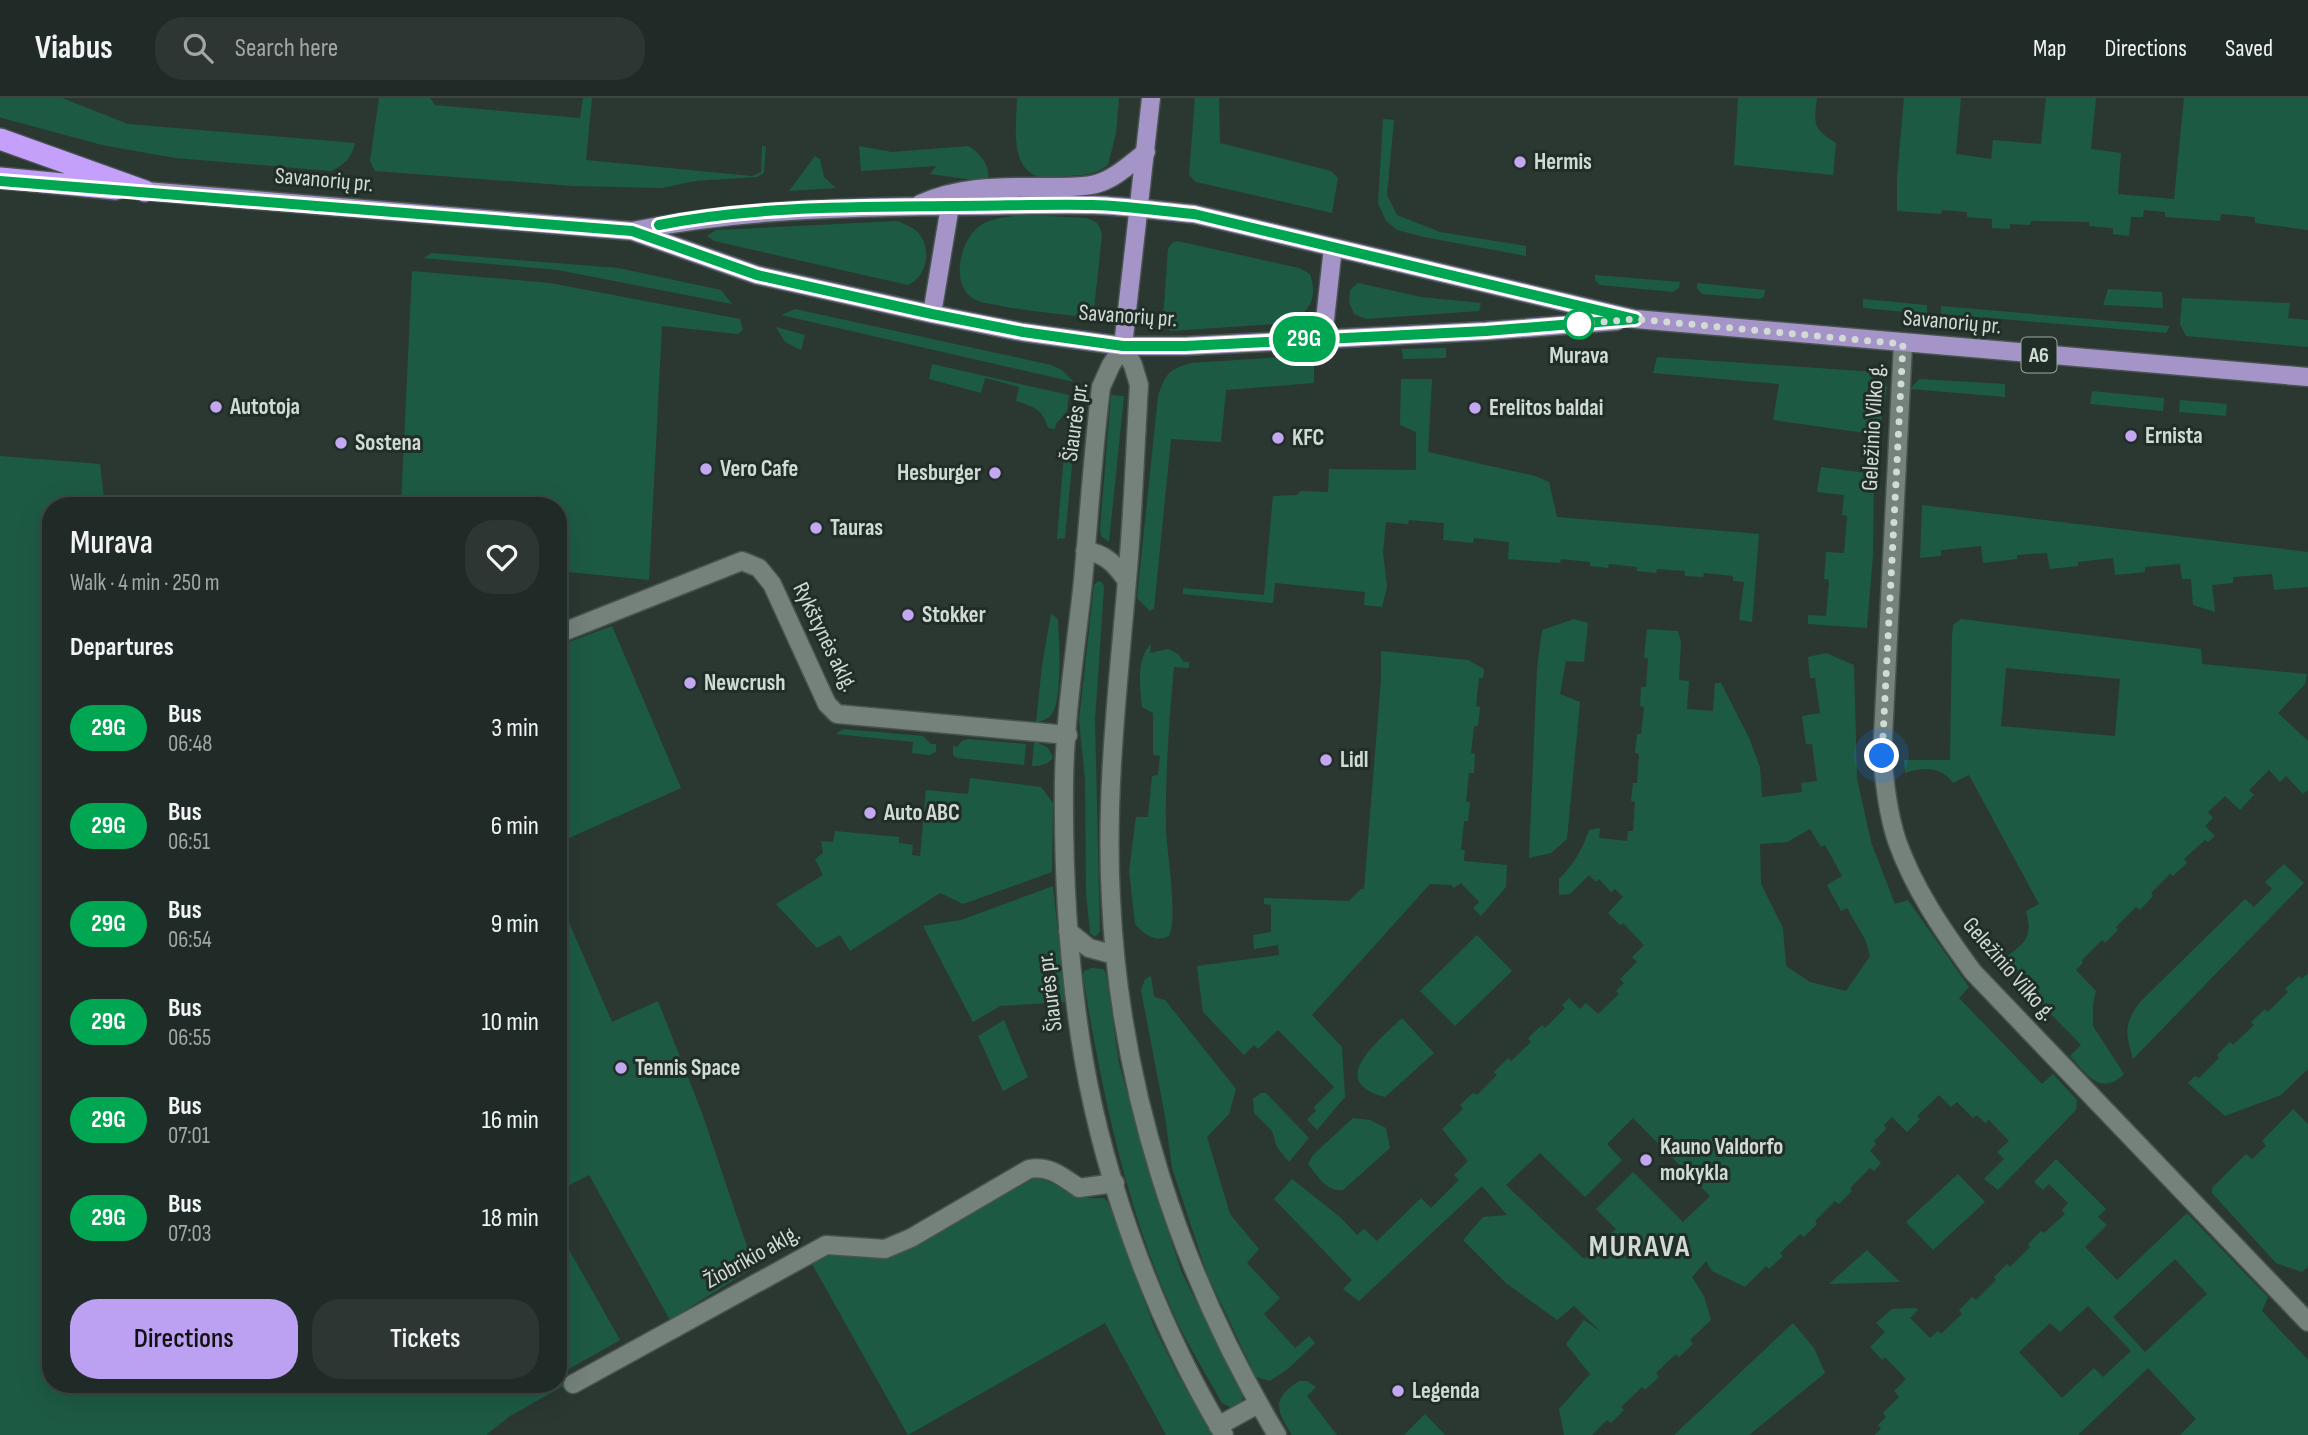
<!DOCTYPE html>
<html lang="en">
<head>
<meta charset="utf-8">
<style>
  :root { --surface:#202a26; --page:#2d3632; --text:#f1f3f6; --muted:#a2a7a7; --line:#3d4643; --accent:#bca0f2 }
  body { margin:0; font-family:"Sofia Sans Condensed",sans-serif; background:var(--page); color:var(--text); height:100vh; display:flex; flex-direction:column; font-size:26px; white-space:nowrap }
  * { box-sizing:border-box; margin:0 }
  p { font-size:23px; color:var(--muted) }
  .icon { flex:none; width:38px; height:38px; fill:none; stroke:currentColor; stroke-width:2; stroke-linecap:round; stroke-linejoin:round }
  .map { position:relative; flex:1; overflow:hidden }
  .panel { position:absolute; left:42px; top:399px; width:525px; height:896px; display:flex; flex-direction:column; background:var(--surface); border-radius:28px; box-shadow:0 7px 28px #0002,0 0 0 2px var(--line) }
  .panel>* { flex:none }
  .badge { padding:0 14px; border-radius:23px; font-size:24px; line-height:46px }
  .you { position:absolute; width:35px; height:35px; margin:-18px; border:5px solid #fff; border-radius:50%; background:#1a73e8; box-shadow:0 0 0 10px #1a73e833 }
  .map>.badge { position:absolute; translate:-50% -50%; box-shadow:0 0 0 4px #fff }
  h2 { padding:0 28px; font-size:26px; line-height:63px }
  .round { display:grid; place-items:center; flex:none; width:74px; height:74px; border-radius:28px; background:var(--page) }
  .headline { display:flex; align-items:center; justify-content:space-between; height:119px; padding:0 28px }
  h1 { font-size:33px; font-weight:600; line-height:52px }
  .action { display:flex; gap:14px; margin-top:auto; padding:14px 28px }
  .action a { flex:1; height:80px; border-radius:28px; background:var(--accent); color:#111; font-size:28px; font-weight:600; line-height:80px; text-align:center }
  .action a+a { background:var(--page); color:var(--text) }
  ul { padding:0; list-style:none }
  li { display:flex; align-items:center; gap:21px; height:98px; padding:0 28px }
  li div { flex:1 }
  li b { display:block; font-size:26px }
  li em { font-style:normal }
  li .badge { min-width:77px; font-weight:700; text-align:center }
  header { display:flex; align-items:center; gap:42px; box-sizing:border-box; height:98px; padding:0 35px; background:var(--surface); border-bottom:2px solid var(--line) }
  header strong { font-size:33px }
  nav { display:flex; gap:38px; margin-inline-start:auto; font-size:24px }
  .search { width:490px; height:63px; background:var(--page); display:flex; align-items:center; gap:18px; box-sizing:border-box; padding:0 24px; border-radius:28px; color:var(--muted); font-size:26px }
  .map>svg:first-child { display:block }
  .green { fill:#1d5a44; fill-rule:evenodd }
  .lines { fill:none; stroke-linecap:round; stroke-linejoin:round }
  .street-casing { stroke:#48534f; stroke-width:21 }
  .secondary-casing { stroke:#48534f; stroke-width:21 }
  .primary-casing { stroke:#48534f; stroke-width:21 }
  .highway-casing { stroke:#48534f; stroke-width:24 }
  .street { stroke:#74827b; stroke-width:18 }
  .secondary { stroke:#74827b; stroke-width:18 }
  .primary { stroke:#a494c7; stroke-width:18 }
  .highway { stroke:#c4a0fa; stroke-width:21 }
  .line-casing { stroke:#fff; stroke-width:16 }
  .line { stroke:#00a651; stroke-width:10 }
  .walk { stroke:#d2dad6; stroke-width:7; stroke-dasharray:0 12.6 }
  .poi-dot { fill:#c4a7f1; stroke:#212e28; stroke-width:2.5 }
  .stop-dot { fill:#fff; stroke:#00a651; stroke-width:3.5 }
  .labels { text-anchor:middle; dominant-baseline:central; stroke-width:6; stroke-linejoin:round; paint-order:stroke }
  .shield { fill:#212e28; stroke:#9da6a2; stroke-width:2 }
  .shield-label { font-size:21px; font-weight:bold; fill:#d2dad6 }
  .poi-label { font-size:23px; font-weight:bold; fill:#d2dad6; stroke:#212e28; text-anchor:start }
  .street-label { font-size:23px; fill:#d2dad6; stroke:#212e28 }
  .stop-label { font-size:23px; font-weight:bold; fill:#d2dad6; stroke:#212e28 }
  .district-label { font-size:30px; font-weight:bold; letter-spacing:2px; fill:#d2dad6; stroke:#212e28 }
</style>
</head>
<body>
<header>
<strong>Viabus</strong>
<div class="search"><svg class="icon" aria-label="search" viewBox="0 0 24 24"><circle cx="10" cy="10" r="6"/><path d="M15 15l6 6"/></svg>Search here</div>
<nav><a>Map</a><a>Directions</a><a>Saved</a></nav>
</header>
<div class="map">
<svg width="2308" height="1337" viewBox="0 0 2308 1337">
  <rect width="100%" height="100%" fill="#2b3832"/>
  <path class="green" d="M0 0H62L128 26 355 45C351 61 345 66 331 73L175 60 102 47 2 20 0 19Z
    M379 0H430L435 7 580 20 583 0H592L586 62 752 78 761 74 762 48H766L764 75 757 79 695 83 662 90 574 88 375 73 370 63Z
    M1017 0H1119L1116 35 1108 67C1096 77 1082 77 1067 78 1058 79 1047 82 1039 79 1008 69 1017 25 1017 0Z
    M1195 0H1219L1220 45 1331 73 1338 80 1332 115 1196 84 1189 77Z
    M1738 0H1817C1814 26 1812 30 1836 45L1833 77 1734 67Z
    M1904 0H1961L1956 56 1991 61 1993 42 2041 46 2046 0H2096L2091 51 2121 55 2118 96 2174 101 2184 0H2308V132L2255 125V119L2221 116 2220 123 2165 119V114L2144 112 2143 119H2131L2129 138 2113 136V130L2089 128V124L2031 123 2030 127 2010 126V131L1992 130V121L1967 119V114L1942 112 1941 116 1897 113V79Z
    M1383 21 1394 22 1387 97 1397 117 1440 134 1526 148V158L1424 139 1397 132 1386 123 1378 105Z
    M859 48 892 54 968 48C978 53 990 67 988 79L980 83 930 76 936 68 861 73Z
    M815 58 820 61 824 79 836 90 789 93Z
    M1026 117 1086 120C1097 123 1100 126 1102 138L1093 220C1061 216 1029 214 997 207 991 206 982 205 976 202 950 190 959 147 976 131 989 119 1009 119 1026 117Z
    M898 123C903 126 910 128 914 131 933 145 929 178 908 187L714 143 707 138 716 132Z
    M1177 143 1299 170 1310 176C1318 200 1310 214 1289 225L1170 233 1163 221 1168 151 1172 145Z
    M432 155 618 170 721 192 732 206 558 172 423 160Z
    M412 173 550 185 740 221 743 232 738 236 662 228 649 482 558 473V408H401Z
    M1595 177 1680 184 1679 190 1673 194 1600 187 1595 182Z
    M1358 185 1421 199 1481 205 1479 213 1366 221 1354 216 1349 204 1350 192Z
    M1697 185 1765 192 1764 198 1760 201 1702 196 1697 190Z
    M2108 191 2162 194 2163 210 2103 207Z
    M2182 200 2290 205 2288 220 2308 222V249L2186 238 2180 226Z
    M1863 201 1927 207V216L1863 210Z
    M1941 208 2170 228 2166 235 1941 216Z
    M795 211 1051 267 1062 272 1074 284 781 217Z
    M776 229 805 237 801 252 785 244Z
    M1446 250V260L1403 261 1402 251Z
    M1314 257V285L1226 292 1221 344 1171 341 1154 511 1150 513 1137 500 1158 298C1166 275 1168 272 1191 265Z
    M1657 259 1875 274 1884 282 1887 289 1879 337 1773 322 1779 286 1653 275Z
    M932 266 1069 297 1067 313 1056 326 1055 331 1048 330C1042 310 1034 309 1016 303L1019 289 985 280 981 295 929 281Z
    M1401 281H1432L1428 354 1535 378 1549 384 1557 419 1759 436 1752 524 1739 522 1744 484 1733 483V478L1704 475 1703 479 1685 478V473L1657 471 1656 475 1637 473V469L1609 466 1608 470 1590 468V464L1561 461 1560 465 1508 461 1509 444 1474 440 1473 445 1443 442 1444 425 1409 422 1408 426 1386 424 1383 454 1387 489 1382 509 1364 507 1365 494 1275 485 1273 505 1183 496V490L1264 497 1273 398 1297 397 1301 393 1328 394 1329 371 1416 372V334L1400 327Z
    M1919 281 2005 286V299L1910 291Z
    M2092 293 2164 300 2163 313 2090 306Z
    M1111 297 1124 298 1109 444 1101 438 1100 431Z
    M2180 302 2227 306 2226 318 2179 314Z
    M1071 326H1076L1065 440 1057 441 1066 332Z
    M0 358 100 366 105 408H51V1286H558V1132L620 1242 560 1276 565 1287 510 1318 486 1337H0Z
    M1821 369 1874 376 1873 457 1867 530 1808 526V517L1826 518 1829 482 1824 481 1826 454 1844 455 1847 418 1842 417 1844 397 1817 394Z
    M1922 407 2308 454V489L2274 492 2272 476 2233 479V485L2212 487 2215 514 2193 507 2191 481H2182L2180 466 2145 469V474L2115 477 2113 460 2078 464V468L2050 471 2047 455 2017 457V461L1983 465 1981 448 1941 452V458L1920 460Z
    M1098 483 1103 485 1104 490 1095 622 1100 834 1095 839 1090 835 1086 795 1085 681 1079 622 1094 487Z
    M1051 516 1058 521C1059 539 1063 605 1051 617 1048 621 1041 623 1036 625L1042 567Z
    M1574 521 1588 525 1584 564 1566 563 1560 596 1580 604 1567 741 1551 755 1529 760 1537 570 1542 532Z
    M1961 521 2201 551 2202 566 2307 576 2305 586 2278 615 2308 643V692L2303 696 2286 678 2280 684 2269 672 2249 692 2254 697 2240 712 2225 698 2208 714 2213 720 2205 728 2215 738 2208 744 2205 742 2184 761 2187 765 2173 778 2170 776 2151 795 2153 798 2140 812 2136 809 2116 829 2118 832 2105 845 2102 842 2082 862 2083 865 2076 872 2096 893 2093 906V928L2124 976C2100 999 2087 976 2070 958L2081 947 2009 873 2003 862C2023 845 2034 842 2026 813L2039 806 1969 677 1953 685C1941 668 1924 669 1905 675L1904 662H1950L1952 538 1953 527ZM2006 570 2120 581 2115 638 2001 628Z
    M612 528 681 690 558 745V548Z
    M1647 531 1678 533 1681 544 1679 582 1689 583 1687 611 1713 613 1715 585H1721L1749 640 1760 669 1762 699 1802 694 1801 685 1817 683 1812 646H1806L1802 618 1820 615 1815 580H1810L1808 559 1826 555 1854 567 1857 681 1871 744 1895 806 1908 802 1969 889 1959 900 2042 986 2053 976 2077 1002 2076 1012 1998 1092 1984 1081 2004 1061 1997 1054 2009 1043 1989 1022 1985 1025 1977 1017 1973 1020 1957 1004 1951 1009 1939 997 1917 1018 1920 1021 1907 1034 1892 1019 1884 1027 1886 1031 1874 1043 1876 1046 1870 1053 1881 1065 1874 1073 1870 1070 1850 1090 1852 1093 1839 1106 1835 1103 1815 1123 1817 1126 1804 1139 1800 1136 1780 1155 1783 1158 1769 1171 1766 1168 1745 1189 1712 1173 1706 1163 1692 1179 1704 1198 1711 1222 1690 1242 1693 1246 1679 1259 1676 1256 1656 1275 1659 1279 1645 1292 1642 1289 1621 1309 1624 1312 1611 1325 1607 1322 1592 1337H1564L1559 1311 1590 1276 1566 1246 1584 1222 1601 1234 1574 1208 1557 1222 1506 1185 1463 1142 1483 1119 1507 1117 1482 1088 1359 1203 1343 1191 1352 1182 1274 1101 1292 1081 1340 1119 1357 1137 1364 1131 1377 1143 1421 1100 1431 1110 1459 1082 1454 1077 1468 1063 1442 1031 1463 1011 1460 1007 1473 995 1477 997 1497 977 1494 974 1508 960 1511 963 1531 944 1528 940 1542 927 1545 930 1565 910 1562 907 1569 900 1580 911 1586 905 1598 916 1619 896 1616 893 1624 885 1620 881 1637 864 1632 859 1644 847 1623 825 1620 827 1608 815 1623 799 1615 791 1611 794 1599 781 1596 784 1589 777 1570 796 1559 797V781C1574 766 1582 752 1589 732L1600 730 1599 740 1627 743 1628 733H1633L1635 704 1631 703 1633 685H1637L1639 656 1635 655 1637 636H1641L1644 609 1640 608 1641 589H1646L1648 560H1644ZM1810 731 1821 749 1825 747 1842 778 1827 787 1841 813 1847 810 1866 843 1870 858 1846 893 1810 884 1786 868 1783 830 1761 786 1760 746 1787 744ZM1633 1020 1710 1098 1683 1124 1633 1074 1596 1111 1616 1131 1584 1161 1506 1087 1540 1055 1585 1099 1622 1062 1607 1046Z
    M1151 546 1150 555 1168 551 1178 556 1184 564H1189V570L1174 569C1169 623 1165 677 1166 731 1167 756 1178 819 1169 838 1155 845 1144 836 1135 826L1129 773 1136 719H1148L1152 678 1158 677 1160 658 1153 657V615L1142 609C1140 590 1136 560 1151 546Z
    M1381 553 1468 562 1484 571 1483 580H1479L1476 608 1480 609 1478 628H1474L1471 655 1475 656 1474 675H1469L1466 704H1470L1468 723H1464L1461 752H1465L1464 763 1507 767 1506 789 1481 818 1473 810 1479 804 1461 785 1454 790 1451 787 1430 786 1312 917 1342 949 1345 999 1317 1032 1307 1021 1316 1013 1314 1009 1334 989 1278 932 1258 951 1254 947 1244 957 1203 914 1197 868 1279 857 1278 847 1254 851 1253 837 1271 834V807L1264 806V800L1349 803 1361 791H1364L1381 582Z
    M843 631 923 638 931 646H936V654L929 657 912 655 913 644 836 636Z
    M968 641 1026 646 1024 667 957 660 953 657V648L957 649 962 643Z
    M1034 643 1047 649 1053 659C1049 667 1040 668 1032 668Z
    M970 680 1041 689 1053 705 1052 774 963 806 940 795 850 853 840 837 817 850 776 806 823 777 815 761 823 755 821 743 833 744 835 733 899 739V745L913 747 912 757 920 758 926 692 968 696Z
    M2284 766 2304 785 2133 961C2126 936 2123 928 2139 905L2245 801 2254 809 2272 791 2265 784Z
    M1053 788 1065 904 1000 908 973 924 923 828 961 822Z
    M558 799 612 924 658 903 702 1015 754 1169 670 1222 589 1077 558 1093Z
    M1477 837 1512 873 1455 928 1420 893Z
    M1091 870 1103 871 1106 875 1119 965 1150 1079 1182 1175 1239 1289 1243 1300 1239 1308 1230 1309 1222 1305C1205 1274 1185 1243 1171 1210 1125 1104 1102 993 1083 879L1084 873Z
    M2308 875V971L2281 997 2225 1018 2188 985 2195 978 2199 980 2219 960 2217 957 2230 944 2233 947 2254 927 2251 924 2265 911 2268 914 2288 894 2285 891 2299 878 2302 881Z
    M1151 878 1154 899 1165 902 1236 991 1229 1016 1207 1039 1230 1116 1259 1151 1247 1165 1280 1200 1264 1216 1295 1250 1309 1238 1315 1245 1289 1270 1270 1283 1256 1279 1207 1176 1172 1070 1165 1018 1141 892 1145 881Z
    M1402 920 1434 955 1385 999C1324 984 1381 941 1402 920Z
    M1004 922 1028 979 1003 993 978 938Z
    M1261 995H1266L1309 1040 1289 1064 1277 1049 1272 1033 1254 1015 1253 1001Z
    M2293 1011 2308 1026V1169L2302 1174 2276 1165 2212 1095V1090L2246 1056 2252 1061 2266 1048 2262 1043Z
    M1353 1020 1370 1022 1386 1030 1390 1050 1343 1092C1327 1094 1317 1078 1308 1066L1313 1057Z
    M2056 1061 2106 1111 2098 1119 2107 1127 2085 1149 2117 1182 2187 1115 2268 1199 2262 1213 2308 1262V1337H2180L2196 1321 2148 1270 2078 1337H1874L1881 1331 1878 1327 1886 1319 1883 1315 1899 1299 1894 1293 1906 1281 1885 1259 1882 1262 1870 1249 1885 1234 1876 1225 1892 1211 1916 1210 1918 1212 1910 1220 1930 1240 1938 1233 1941 1236 1962 1216 1959 1212 1972 1199 1976 1202 1996 1182 1994 1179 2007 1166 2010 1169 2030 1149 2028 1146 2041 1133 2044 1135 2065 1116 2062 1112 2068 1105 2049 1086 2043 1092 2034 1084ZM2175 1161 2207 1196 2145 1254 2113 1219ZM2088 1208 2131 1253 2103 1279 2094 1270 2062 1300 2019 1254 2050 1225 2060 1234Z
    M1958 1076 1985 1104 1933 1152 1906 1124Z
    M1035 1080C1048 1081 1057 1088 1068 1094 1080 1100 1092 1101 1104 1100L1108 1104 1153 1226 1176 1273 1212 1337H1166L1105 1225 908 1337 811 1164 822 1159 842 1156 900 1154Z
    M1867 1152 1900 1184 1829 1186Z
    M1793 1225 1814 1250 1825 1275 1749 1337H1674Z
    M1299 1283H1307L1316 1289 1307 1298 1337 1337H1292C1276 1311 1271 1302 1299 1283Z
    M1425 1316 1445 1337H1404Z"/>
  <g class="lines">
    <defs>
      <path id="street" d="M1903 246 1882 658C1885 687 1888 716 1897 743 1914 791 1943 833 1973 874L2308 1224
        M558 536 742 463 759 470 772 486 827 606 837 616 1068 637
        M573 1286 826 1147 885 1151 911 1140 1029 1071C1049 1067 1063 1079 1079 1090L1115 1085"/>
      <path id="secondary" d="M1085 453C1105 455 1116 467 1127 483
        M1068 833 1089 850 1115 857
        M1218 1328 1258 1306
        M1224 1337C1158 1228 1106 1089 1084 963 1068 870 1063 777 1064 683 1065 616 1076 549 1083 483 1089 418 1093 353 1101 289L1111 267 1123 248 1133 267 1139 287C1135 352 1133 417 1127 482 1118 589 1105 695 1111 802 1120 992 1180 1175 1277 1337"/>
      <path id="primary" d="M145 93 632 133 757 177 932 216 1022 234 1123 248H1185L1486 233 1617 223
        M920 106C961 87 1004 89 1048 89 1063 89 1081 90 1096 86 1115 81 1131 65 1146 54
        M632 133C736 112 843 109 950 108 997 108 1046 106 1093 107 1127 108 1161 113 1194 116L1635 221 2308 279
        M932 216 950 108
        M1323 240 1333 149
        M1123 248 1151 0"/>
      <path id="highway" d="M0 41 145 93
        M0 80 116 91"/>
    </defs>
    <use href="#street" class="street-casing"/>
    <use href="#secondary" class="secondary-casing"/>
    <use href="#primary" class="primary-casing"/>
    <use href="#highway" class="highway-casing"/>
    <use href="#street" class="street"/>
    <use href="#secondary" class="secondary"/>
    <use href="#primary" class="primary"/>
    <use href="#highway" class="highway"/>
  </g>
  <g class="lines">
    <defs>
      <path id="line" d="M0 83 632 133 757 177 932 216 1023 234 1123 248H1185L1486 233 1635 221 1194 116C1161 113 1127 108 1093 107 1046 106 998 108 950 108 854 109 753 108 659 127"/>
    </defs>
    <use href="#line" class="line-casing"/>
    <use href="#line" class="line"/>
    <path class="walk" d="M1579 226 1635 221 1903 246 1882 658"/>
  </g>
  <g class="poi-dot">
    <circle cx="1520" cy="64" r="7"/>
    <circle cx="216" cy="309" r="7"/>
    <circle cx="1475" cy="310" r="7"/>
    <circle cx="2131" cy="338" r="7"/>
    <circle cx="1278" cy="340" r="7"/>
    <circle cx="341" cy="345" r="7"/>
    <circle cx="706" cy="371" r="7"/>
    <circle cx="995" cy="375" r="7"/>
    <circle cx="816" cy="430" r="7"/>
    <circle cx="908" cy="517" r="7"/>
    <circle cx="690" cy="585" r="7"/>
    <circle cx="1326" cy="662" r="7"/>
    <circle cx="870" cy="715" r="7"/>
    <circle cx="621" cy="970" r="7"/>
    <circle cx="1646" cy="1062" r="7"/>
    <circle cx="1398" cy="1293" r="7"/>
  </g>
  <circle class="stop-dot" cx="1579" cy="226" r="14"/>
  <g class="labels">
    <rect class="shield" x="2021.5" y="239.5" width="35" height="35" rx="5"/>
    <g class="shield-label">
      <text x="2039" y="257">A6</text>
    </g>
    <g class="poi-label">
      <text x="1534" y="64">Hermis</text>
      <text x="230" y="309">Autotoja</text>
      <text x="1489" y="310">Erelitos baldai</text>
      <text x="2145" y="338">Ernista</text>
      <text x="1292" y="340">KFC</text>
      <text x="355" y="345">Sostena</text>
      <text x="720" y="371">Vero Cafe</text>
      <text x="981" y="375" text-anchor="end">Hesburger</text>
      <text x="830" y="430">Tauras</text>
      <text x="922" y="517">Stokker</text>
      <text x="704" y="585">Newcrush</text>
      <text x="1340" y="662">Lidl</text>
      <text x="884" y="715">Auto ABC</text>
      <text x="635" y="970">Tennis Space</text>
      <text x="1660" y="1049">Kauno Valdorfo<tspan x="1660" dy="26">mokykla</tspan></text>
      <text x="1412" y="1293">Legenda</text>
    </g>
    <g class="street-label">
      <text transform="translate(324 82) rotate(5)">Savanorių pr.</text>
      <text transform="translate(1128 218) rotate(4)">Savanorių pr.</text>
      <text transform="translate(1952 224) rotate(5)">Savanorių pr.</text>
      <text transform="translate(1075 324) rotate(-82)">Šiaurės pr.</text>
      <text transform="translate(1873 329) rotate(-87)">Geležinio Vilko g.</text>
      <text transform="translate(825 539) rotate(64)">Rykštynės aklg.</text>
      <text transform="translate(2009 871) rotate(49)">Geležinio Vilko g.</text>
      <text transform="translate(1050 894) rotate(-97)">Šiaurės pr.</text>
      <text transform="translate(752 1159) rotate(-29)">Žiobrikio aklg.</text>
    </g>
    <g class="stop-label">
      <text x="1579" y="258">Murava</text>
    </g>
    <g class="district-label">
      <text x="1640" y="1149">MURAVA</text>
    </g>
  </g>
</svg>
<div class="you" style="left:1882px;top:658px"></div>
<b class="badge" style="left:1304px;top:241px;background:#00a651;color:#fff">29G</b>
<section class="panel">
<div class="headline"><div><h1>Murava</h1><p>Walk · 4 min · 250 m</p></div><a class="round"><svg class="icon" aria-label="heart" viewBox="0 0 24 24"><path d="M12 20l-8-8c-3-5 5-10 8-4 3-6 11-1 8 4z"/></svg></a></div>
<h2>Departures</h2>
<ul>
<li><span class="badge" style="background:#00a651;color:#fff">29G</span><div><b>Bus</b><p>06:48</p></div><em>3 min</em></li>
<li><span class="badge" style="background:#00a651;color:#fff">29G</span><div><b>Bus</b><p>06:51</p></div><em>6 min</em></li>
<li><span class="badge" style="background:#00a651;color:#fff">29G</span><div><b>Bus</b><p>06:54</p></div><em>9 min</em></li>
<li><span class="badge" style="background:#00a651;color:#fff">29G</span><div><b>Bus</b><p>06:55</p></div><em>10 min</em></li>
<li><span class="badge" style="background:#00a651;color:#fff">29G</span><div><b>Bus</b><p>07:01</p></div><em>16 min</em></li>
<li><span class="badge" style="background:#00a651;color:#fff">29G</span><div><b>Bus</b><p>07:03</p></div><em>18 min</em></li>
</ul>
<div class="action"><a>Directions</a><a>Tickets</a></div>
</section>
</div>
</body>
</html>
